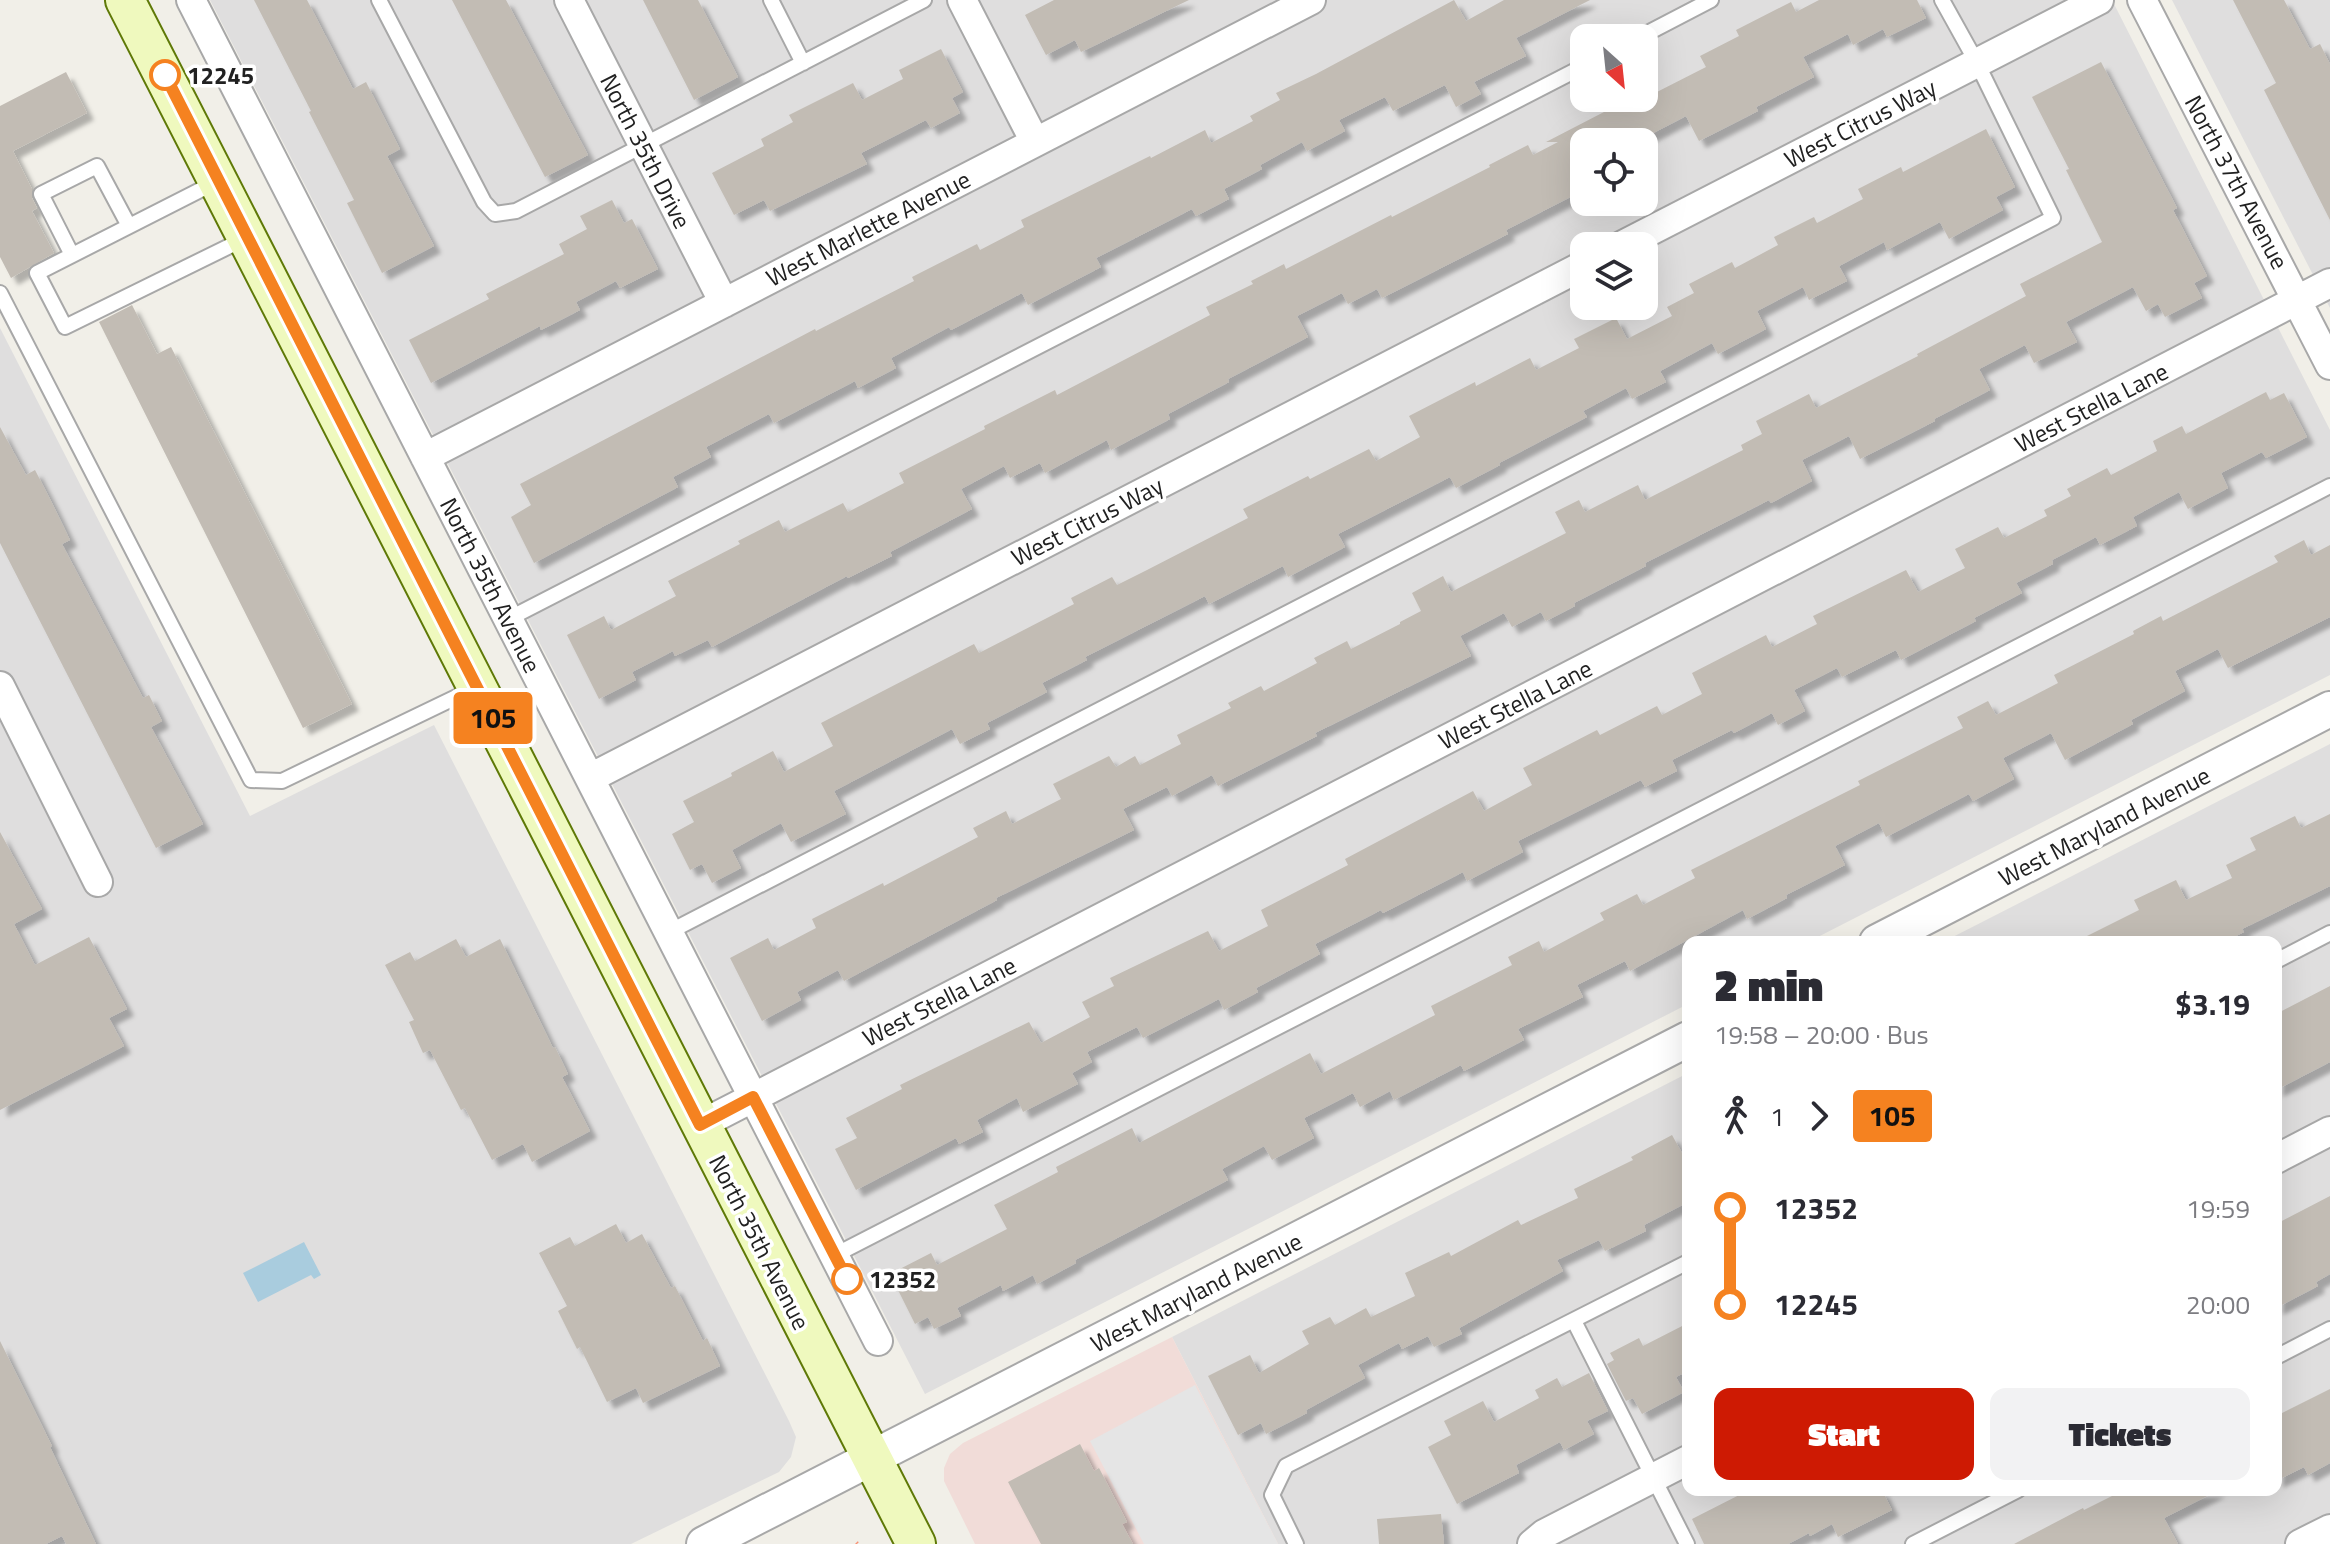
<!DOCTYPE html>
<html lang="en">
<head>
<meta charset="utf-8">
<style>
  :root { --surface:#fff; --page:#f2f2f3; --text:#2b2b33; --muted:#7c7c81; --accent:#ce1a03 }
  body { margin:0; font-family:"Titillium Web",sans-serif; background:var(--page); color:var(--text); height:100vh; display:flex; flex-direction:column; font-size:30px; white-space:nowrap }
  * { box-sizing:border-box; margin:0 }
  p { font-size:26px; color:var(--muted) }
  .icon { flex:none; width:44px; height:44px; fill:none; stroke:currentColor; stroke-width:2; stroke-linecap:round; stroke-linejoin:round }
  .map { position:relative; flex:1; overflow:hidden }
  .side { position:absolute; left:1682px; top:936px; width:600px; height:560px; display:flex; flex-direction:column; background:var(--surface); border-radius:16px; box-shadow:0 8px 32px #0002 }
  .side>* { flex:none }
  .badge { padding:0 16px; border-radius:6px; font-size:28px; line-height:52px }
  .needle { width:52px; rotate:153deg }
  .tools { position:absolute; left:1570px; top:24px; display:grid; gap:16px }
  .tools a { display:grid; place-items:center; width:88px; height:88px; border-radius:16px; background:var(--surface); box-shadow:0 8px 32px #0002; font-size:40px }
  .map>.badge { position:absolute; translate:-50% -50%; box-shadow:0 0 0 4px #fff }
  .legs { display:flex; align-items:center; gap:12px; height:88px; padding:0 32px; font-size:26px }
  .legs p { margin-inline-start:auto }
  .head { display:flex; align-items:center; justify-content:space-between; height:136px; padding:0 32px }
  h1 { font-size:44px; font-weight:800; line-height:60px }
  .button { display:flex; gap:16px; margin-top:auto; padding:16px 32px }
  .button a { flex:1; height:92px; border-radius:16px; background:var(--accent); color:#fff; font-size:32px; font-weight:800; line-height:92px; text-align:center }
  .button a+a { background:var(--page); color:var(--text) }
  ul { padding:0 32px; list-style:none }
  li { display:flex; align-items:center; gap:28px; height:96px; font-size:30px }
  li i { display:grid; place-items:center; width:12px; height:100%; margin:0 10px; background:currentColor }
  li i::after { content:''; width:20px; height:20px; margin:-10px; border:6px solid; border-radius:50%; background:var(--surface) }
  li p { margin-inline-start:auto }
  li:first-child i { background:linear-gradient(#0000 50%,currentColor 0) }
  li:last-child i { background:linear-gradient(currentColor 50%,#0000 0) }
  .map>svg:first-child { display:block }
  .residential { fill:#dfdede; fill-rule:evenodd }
  .commercial { fill:#f1dcd8 }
  .parking { fill:#e5e5e5 }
  .water { fill:#a9ccde }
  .building { fill:#c2bcb4; filter:url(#shadow) }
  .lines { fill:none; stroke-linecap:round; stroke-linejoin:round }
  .service-casing { stroke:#a8a8a8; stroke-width:18 }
  .minor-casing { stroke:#a8a8a8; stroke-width:32 }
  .tertiary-casing { stroke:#a8a8a8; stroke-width:38 }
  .secondary-casing { stroke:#5f7907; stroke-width:42 }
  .path { stroke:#f88f72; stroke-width:5; stroke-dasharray:4 4; stroke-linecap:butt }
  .service { stroke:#fff; stroke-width:14 }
  .minor { stroke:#fff; stroke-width:28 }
  .tertiary { stroke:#fff; stroke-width:34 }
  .secondary { stroke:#eff9be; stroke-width:38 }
  .line-1-casing { stroke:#fff; stroke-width:18 }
  .line-1 { stroke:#f58220; stroke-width:12 }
  .stop-1-dot { fill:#fff; stroke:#f58220; stroke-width:4 }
  .labels { text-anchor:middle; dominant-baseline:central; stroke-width:7; stroke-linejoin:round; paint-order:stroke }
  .stop-label { font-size:24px; font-weight:bold; fill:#212121; stroke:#fff; text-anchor:start }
  .street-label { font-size:24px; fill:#212121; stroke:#fff }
</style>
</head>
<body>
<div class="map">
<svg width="2330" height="1544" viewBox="0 0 2330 1544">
  <defs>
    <filter id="shadow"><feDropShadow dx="7" dy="7" stdDeviation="2" flood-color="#0004"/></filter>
  </defs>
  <rect width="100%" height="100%" fill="#f1efe8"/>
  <path class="residential" d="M210 0H2112L2330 430V675L1808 942H1688V1004L925 1394ZM1584 38H1644V98H1584ZM1584 142H1644V202H1584ZM1584 246H1644V306H1584Z
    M2172 0H2330V308Z
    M0 328 250 816 434 725 789 1421 796 1437 791 1457 779 1472 631 1544H0Z
    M2330 744V1544H1278L1172 1337 1688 1073V1490H2276V942H1943Z"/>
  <path class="commercial" d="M1172 1337 1278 1544H975L944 1481V1468L950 1454 963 1443Z"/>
  <path class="parking" d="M1195 1385 1278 1544H1144L1090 1441Z"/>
  <path class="water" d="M304 1242 321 1275 314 1279 311 1275 258 1302 243 1273Z"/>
  <path class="building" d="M254 0H307L353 89 366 82 400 149 387 156 434 246 382 273 347 203 354 200 309 112 311 111Z
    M452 0H506L588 155 545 177Z
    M643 0H698L738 77 694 100Z
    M1054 0H1189L1081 52 1075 40 1046 55 1025 15Z
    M1454 0 1466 21 1504 0H1590L1516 38 1526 56 1474 82 1481 94 1456 107 1445 85 1393 111 1385 97 1339 120 1345 131 1307 151 1302 142 1260 165 1262 169 1224 189 1229 199 1196 216 1192 209 1096 258 1101 267 1028 305 1022 293 951 330 949 327 891 358 896 368 858 388 855 381 774 423 769 414 706 447 711 457 673 477 678 487 534 563 511 517 531 505 520 484 815 329 816 331 914 281 912 277 977 244 980 250 1024 227 1021 220 1150 156 1151 158 1205 130 1211 143 1253 121 1250 116 1280 100 1276 93 1316 74Z
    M1819 0H1917L1926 18 1887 37 1883 29 1853 45 1848 34 1803 57 1814 77 1756 107 1758 111 1699 141 1686 116 1636 142H1584V190L1506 230 1508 234 1382 298 1377 289 1348 304 1342 293 1297 316 1308 337 1228 379 1229 382 1168 414 1170 419 1111 450 1107 440 1045 473 1040 463 1010 478 1004 466 961 489 972 509 890 552 892 556 848 578 847 576 712 647 708 640 675 656 673 651 632 672 636 680 599 699 567 635 604 616 611 630 676 596 668 581 740 544 738 541 779 520 785 532 843 503 848 512 904 483 899 473 985 429 984 426 1055 390 1057 395 1210 315 1206 307 1253 284 1251 281 1284 264 1286 269 1391 215 1392 217 1490 167 1489 165 1528 145 1533 155 1558 142H1546L1631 98H1644V91L1648 89 1651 95 1706 67 1700 56 1739 36 1736 30 1791 2 1796 12Z
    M2233 0H2284L2310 49 2320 44 2330 64V220L2264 90 2276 83Z
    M941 49 963 92 952 98 960 113 931 128 926 120 861 153 867 164 770 211 764 200 734 215 712 173 764 146 761 139 793 122 789 115 853 83 862 100 903 79 899 70Z
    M2101 62 2177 208 2173 210 2207 276 2194 283 2202 298 2165 317 2158 304 2146 311 2133 287 2066 322 2077 342 2034 363 2025 345 1979 369 1990 390 1934 419 1935 421 1860 459 1849 436 1802 460 1812 481 1771 503 1769 500 1645 563 1646 566 1574 603 1575 606 1546 621 1541 612 1512 627 1504 613 1460 636 1471 656 1315 733 1317 736 1218 786 1212 775 1172 796 1167 787 1123 809 1134 830 996 898 997 900 844 981 838 970 797 992 801 1000 762 1021 730 958 768 938 774 950 816 928 812 919 883 883 884 886 978 837 973 828 1006 811 1012 824 1061 799 1053 784 1109 756 1116 767 1135 756 1140 765 1181 744 1177 735 1231 708 1228 703 1261 686 1264 691 1317 663 1314 658 1347 641 1351 649 1400 624V622L1421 611 1412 593 1443 576 1451 592 1566 533 1555 512 1579 500 1585 512 1638 485 1645 500 1743 450 1741 445 1762 434 1756 421 1809 394 1816 408 1918 356 1917 354 2026 296 2020 284 2102 242 2066 170 2069 169 2032 97Z
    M66 72 87 113 13 151 32 189V198L37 208 32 211 54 253 11 278 0 257V106Z
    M1986 129 2015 187 1996 197 2003 210 1949 239 1940 222 1887 250 1884 242 1839 266 1847 281 1809 300 1803 287 1757 311 1766 329 1718 354 1712 343 1660 371 1666 382 1632 399 1626 388 1583 411 1587 417 1499 463 1500 465 1456 488 1450 477 1338 534 1345 547 1288 577 1283 566 1209 604 1205 596 1085 657 1087 660 1042 683 1047 692 987 723 990 729 960 744 952 729 834 791 846 814 791 842 781 823 732 850 741 868 712 883 702 864 690 870 672 834 694 822 683 801 732 776 731 773 773 751 784 772 833 746 821 723 974 644 979 653 1074 604 1071 598 1112 577 1117 585 1147 570 1248 518 1243 509 1308 476 1310 479 1369 449 1376 461 1420 437 1409 416 1475 382 1476 386 1530 358 1536 370 1579 348 1574 339 1616 318 1627 339 1672 316 1667 307 1694 293 1689 284 1732 262 1735 268 1778 245 1774 237 1814 217 1817 223 1863 199 1858 189 1901 167 1903 172Z
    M612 200 624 223 632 219 658 269 620 288 616 281 576 302 580 310 541 330 540 326 431 383 409 340 489 299 486 294 564 254 559 244 587 229 580 216Z
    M132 305 157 354 171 347 352 704 303 728 99 322Z
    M2266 392 2270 400 2284 393 2307 437 2266 458 2262 452 2221 473 2228 488 2188 509 2179 492 2133 517 2137 526 2100 545 2096 537 2052 560 2053 564 2016 583 2022 593 1974 618 1976 621 1901 660 1896 650 1842 677 1837 668 1794 690 1805 711 1778 725 1772 713 1734 733 1732 730 1672 760 1677 771 1645 787 1641 780 1518 841 1523 852 1467 881 1463 872 1383 913 1381 910 1315 944 1320 954 1256 988 1258 992 1224 1010 1219 999 1143 1038 1137 1027 1087 1052 1092 1062 1072 1073 1078 1084 1023 1112 1017 1098 977 1120 983 1132 959 1144 956 1138 856 1190 835 1149 857 1138 846 1118 902 1089 900 1085 1029 1022 1041 1043 1090 1017 1082 1002 1114 986 1110 978 1208 931 1219 951 1268 926 1261 910 1348 865 1345 859 1473 791 1484 811 1532 785 1523 768 1597 730 1600 735 1657 706 1662 715 1702 694 1692 673 1766 635 1772 647 1817 624 1813 616 1906 570 1918 592 1965 568 1955 549 1998 527 2004 538 2047 516 2044 510 2071 496 2067 489 2107 468 2111 475 2157 451 2153 441 2182 426 2186 434Z
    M0 427 26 475 35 470 52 503 70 540 62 544 143 698 149 695 162 721 151 727 203 824 156 848 0 543Z
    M2304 540 2311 555 2330 545V617L2228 668 2218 649 2175 671 2185 691 2131 720 2133 724 2065 760 2051 733 2003 758 2014 779 1973 801 1969 794 1886 837 1879 823 1835 846 1845 865 1786 895 1787 898 1747 919 1743 910 1630 971 1625 961 1577 985 1583 997 1518 1029 1524 1040 1464 1071 1461 1065 1394 1100 1390 1091 1360 1107 1353 1093 1304 1118 1314 1138 1272 1160 1264 1146 1222 1169 1228 1180 1075 1260 1076 1263 1037 1284 1033 1275 1003 1291 1001 1285 957 1308 961 1316 934 1329 928 1317 915 1324 890 1274 931 1253 937 1265 1007 1229 994 1205 1058 1172 1056 1167 1132 1128 1139 1143 1310 1053 1321 1074 1435 1015 1431 1006 1512 965 1508 957 1539 941 1544 952 1604 920 1600 913 1637 894 1643 905 1695 878 1691 870 1860 785 1858 781 1963 728 1957 717 1988 701 1996 715 2058 683 2054 675 2134 634 2133 631 2161 616 2163 621 2278 562 2274 556Z
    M2330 814V886L2242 929 2244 932 2224 942H2075L2139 910 2134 900 2176 880 2186 900 2232 878 2226 865 2256 850 2250 838 2295 816 2301 828Z
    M0 832 42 909 14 924 35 965 89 937 127 1009 109 1018 124 1046 0 1110Z
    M456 939 466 957 500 939 553 1048 555 1047 568 1074 562 1077 590 1131 532 1162 523 1144 492 1160 465 1108 461 1110 430 1050 423 1053 409 1022 414 1020 385 965 410 952 415 961Z
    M2330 986V1062L2276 1090V1014Z
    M1672 1135 1688 1164V1202L1644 1225 1646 1231 1605 1251 1599 1240 1557 1260 1563 1271 1459 1328 1462 1334 1434 1347 1428 1336 1402 1349 1399 1343 1358 1365 1365 1378 1306 1410 1307 1413 1266 1434 1261 1423 1238 1435 1208 1376 1250 1355 1259 1373 1309 1344 1302 1331 1330 1317 1335 1325 1366 1308 1371 1317 1415 1296 1405 1273 1449 1252 1451 1256 1518 1220 1521 1225 1578 1198 1574 1189 1633 1160 1631 1157Z
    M2330 1196V1274L2316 1282 2318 1286 2276 1308V1224Z
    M616 1224 626 1243 642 1234 671 1288 675 1286 703 1341 707 1338 720 1366 643 1403 636 1388 607 1402 580 1347 577 1349 558 1311 567 1306 539 1253 570 1237 575 1246Z
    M1688 1323V1371L1676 1377 1684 1392 1642 1414 1633 1398 1626 1401 1607 1364 1614 1360 1610 1353 1639 1338 1643 1346Z
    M0 1341 52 1446 50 1447 96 1544H66L62 1536 46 1544H0Z
    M1589 1373 1608 1411 1587 1421 1594 1434 1564 1450 1560 1442 1516 1465 1519 1473 1457 1504 1428 1447 1451 1435 1444 1421 1483 1401 1494 1422 1539 1398 1535 1390 1557 1378 1562 1387Z
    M2330 1389V1463L2308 1475 2304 1467 2276 1481V1416Z
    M1080 1444 1094 1471 1099 1468 1127 1522 1122 1524 1133 1544H1041L1008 1482Z
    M1749 1490H1882L1892 1510 1838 1537 1832 1524 1810 1536 1809 1533 1788 1544H1704L1692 1519Z
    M2124 1490H2219L2164 1518 2178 1544H2014L2083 1508 2084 1510Z
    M1441 1514 1444 1544H1379L1377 1519Z"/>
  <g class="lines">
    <defs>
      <path id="service" d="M379 0 484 202 495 214 516 211 924 0
        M771 0 803 63
        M1638 38 1711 0
        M218 181 37 273 65 327 244 239
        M72 255 41 194 97 166 129 226
        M0 293 251 780 282 781 477 687
        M508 619 1584 66
        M669 932 2053 218 1977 63 1942 0
        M2276 961 2330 933
        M835 1255 2330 486
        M1574 1321 1687 1544
        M2276 1357 2330 1329
        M1296 1544 1272 1495 1286 1466 1688 1262
        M1913 1544 2018 1490"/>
      <path id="minor" d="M191 0 878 1341
        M569 0 724 303
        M962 0 1035 142
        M2142 0 2330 365
        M1621 246 2099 0
        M425 457 1311 0
        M0 686 98 882
        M590 778 1584 265
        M700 1125 2330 283
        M2276 1159 2330 1131
        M1532 1544 1544 1534 1688 1460
        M2300 1544 2330 1529"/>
      <path id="tertiary" d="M1877 942 2330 709
        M704 1544 1688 1039"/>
      <path id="secondary" d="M125 0 916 1544"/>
    </defs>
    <use href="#service" class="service-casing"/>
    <use href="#minor" class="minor-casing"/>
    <use href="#tertiary" class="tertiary-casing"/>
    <use href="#secondary" class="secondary-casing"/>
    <path class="path" d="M856 1543 857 1544"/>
    <use href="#service" class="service"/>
    <use href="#minor" class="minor"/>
    <use href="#tertiary" class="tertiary"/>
    <use href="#secondary" class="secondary"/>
  </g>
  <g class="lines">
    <defs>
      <path id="line-1" d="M165 75 700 1125 753 1097 847 1279"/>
    </defs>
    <use href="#line-1" class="line-1-casing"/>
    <use href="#line-1" class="line-1"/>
  </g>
  <g class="stop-1-dot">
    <circle cx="165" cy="75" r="14"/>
    <circle cx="847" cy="1279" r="14"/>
  </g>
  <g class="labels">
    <g class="stop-label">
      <text x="187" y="75">12245</text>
      <text x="869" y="1279">12352</text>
    </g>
    <g class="street-label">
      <text transform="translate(1860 123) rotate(-27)">West Citrus Way</text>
      <text transform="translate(646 151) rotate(63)">North 35th Drive</text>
      <text transform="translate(2237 182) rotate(62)">North 37th Avenue</text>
      <text transform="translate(868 228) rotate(-27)">West Marlette Avenue</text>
      <text transform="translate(2091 407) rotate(-27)">West Stella Lane</text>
      <text transform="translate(1087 521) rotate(-27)">West Citrus Way</text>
      <text transform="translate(491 585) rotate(63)">North 35th Avenue</text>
      <text transform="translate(1515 704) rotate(-27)">West Stella Lane</text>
      <text transform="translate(2104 826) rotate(-27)">West Maryland Avenue</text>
      <text transform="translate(939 1001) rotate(-27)">West Stella Lane</text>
      <text transform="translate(760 1242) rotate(63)">North 35th Avenue</text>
      <text transform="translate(1196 1292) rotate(-27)">West Maryland Avenue</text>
    </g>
  </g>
</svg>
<div class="tools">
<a><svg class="needle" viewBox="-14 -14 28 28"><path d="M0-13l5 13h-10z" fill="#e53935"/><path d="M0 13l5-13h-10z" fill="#7c7c81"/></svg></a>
<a><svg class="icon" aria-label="locate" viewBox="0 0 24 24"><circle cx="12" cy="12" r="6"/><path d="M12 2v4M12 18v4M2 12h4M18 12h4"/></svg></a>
<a><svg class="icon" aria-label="layers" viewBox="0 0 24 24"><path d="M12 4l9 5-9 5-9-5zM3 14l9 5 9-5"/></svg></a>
</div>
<b class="badge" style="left:493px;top:718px;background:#f58220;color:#111">105</b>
<section class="side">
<div class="head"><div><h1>2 min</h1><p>19:58 – 20:00 · Bus</p></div><b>$3.19</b></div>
<div class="legs"><svg class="icon" aria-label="walk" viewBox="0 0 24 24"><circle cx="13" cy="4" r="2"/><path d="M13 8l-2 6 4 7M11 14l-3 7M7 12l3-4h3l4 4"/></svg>1<svg class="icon" aria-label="forward" viewBox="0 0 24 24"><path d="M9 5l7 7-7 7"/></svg><b class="badge" style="background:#f58220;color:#111">105</b></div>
<ul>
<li><i style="color:#f58220"></i><b>12352</b><p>19:59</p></li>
<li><i style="color:#f58220"></i><b>12245</b><p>20:00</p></li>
</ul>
<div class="button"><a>Start</a><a>Tickets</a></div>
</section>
</div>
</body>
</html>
